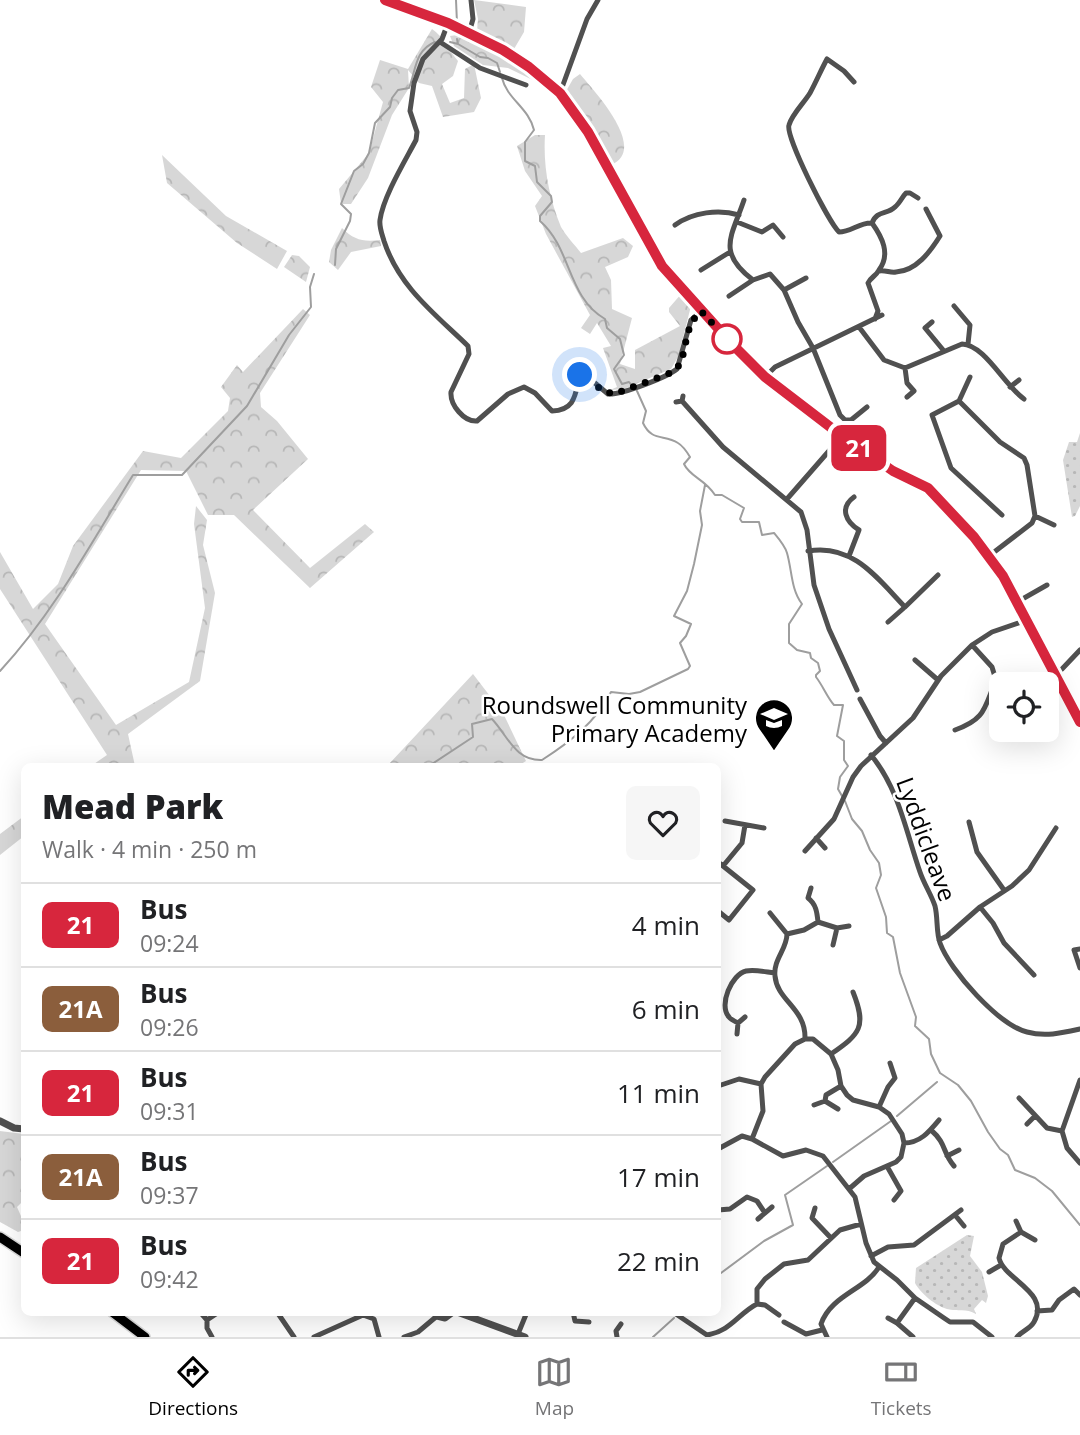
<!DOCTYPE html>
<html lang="en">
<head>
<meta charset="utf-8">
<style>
  :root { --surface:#fff; --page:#f6f6f6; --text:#202124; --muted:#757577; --line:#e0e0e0; --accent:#000 }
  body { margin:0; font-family:"Open Sans",sans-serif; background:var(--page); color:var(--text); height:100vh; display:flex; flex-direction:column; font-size:26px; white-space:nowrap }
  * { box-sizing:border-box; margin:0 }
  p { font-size:23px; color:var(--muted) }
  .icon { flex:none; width:38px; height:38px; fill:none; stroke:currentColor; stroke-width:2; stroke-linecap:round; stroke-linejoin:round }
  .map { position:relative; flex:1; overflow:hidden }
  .side { position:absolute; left:21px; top:763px; width:700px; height:553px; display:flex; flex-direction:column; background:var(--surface); border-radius:10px; box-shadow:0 7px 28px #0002 }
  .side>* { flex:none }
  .badge { padding:0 14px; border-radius:10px; font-size:24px; line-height:46px }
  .tools { position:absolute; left:989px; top:672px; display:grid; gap:14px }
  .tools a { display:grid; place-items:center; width:70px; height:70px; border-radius:10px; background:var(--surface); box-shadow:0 7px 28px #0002; font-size:35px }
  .you { position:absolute; width:35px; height:35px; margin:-18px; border:5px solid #fff; border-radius:50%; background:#1a73e8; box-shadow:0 0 0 10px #1a73e833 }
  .map>.badge { position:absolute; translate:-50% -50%; box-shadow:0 0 0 4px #fff }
  .round { display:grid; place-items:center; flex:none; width:74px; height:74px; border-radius:10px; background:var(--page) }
  .head { display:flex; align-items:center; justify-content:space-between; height:119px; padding:0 21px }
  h1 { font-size:33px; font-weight:800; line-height:52px }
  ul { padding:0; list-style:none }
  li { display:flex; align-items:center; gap:21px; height:84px; padding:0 21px; border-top:2px solid var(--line) }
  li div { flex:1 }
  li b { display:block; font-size:26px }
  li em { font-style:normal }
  li .badge { min-width:77px; font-weight:700; text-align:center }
  .tabs { display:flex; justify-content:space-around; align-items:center; height:98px; border-top:2px solid var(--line); background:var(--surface); font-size:19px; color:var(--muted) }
  .tabs a { display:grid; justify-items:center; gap:4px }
  .tabs .current { color:var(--accent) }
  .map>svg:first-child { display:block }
  .forest { fill:url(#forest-crowns) }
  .park { fill:url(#park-dots) }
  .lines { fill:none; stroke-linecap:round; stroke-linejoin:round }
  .stream { stroke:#9e9e9e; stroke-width:2 }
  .trunk-casing { stroke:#dbdbdb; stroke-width:12 }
  .minor { stroke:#505050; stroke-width:5 }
  .tertiary { stroke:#505050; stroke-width:7 }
  .secondary { stroke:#1d1d1d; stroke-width:8 }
  .trunk { stroke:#000; stroke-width:9 }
  .line-casing { stroke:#fff; stroke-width:16 }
  .line { stroke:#d7263d; stroke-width:10 }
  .walk { stroke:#000; stroke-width:7; stroke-dasharray:0 12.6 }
  .stop-dot { fill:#fff; stroke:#d7263d; stroke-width:3.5 }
  .labels { text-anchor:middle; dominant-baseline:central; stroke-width:5; stroke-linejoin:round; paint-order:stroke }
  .poi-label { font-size:24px; fill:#000; stroke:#fff; text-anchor:end }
  .street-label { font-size:24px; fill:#000; stroke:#fff }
</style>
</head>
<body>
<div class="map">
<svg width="1080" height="1337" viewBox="0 0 1080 1337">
  <defs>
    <pattern id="forest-crowns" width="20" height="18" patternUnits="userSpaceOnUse" patternTransform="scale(1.75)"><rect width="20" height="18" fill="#d7d7d7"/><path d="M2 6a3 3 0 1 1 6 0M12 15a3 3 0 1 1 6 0" fill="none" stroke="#b7b7b7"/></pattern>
    <pattern id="park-dots" width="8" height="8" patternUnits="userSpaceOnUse" patternTransform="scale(1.75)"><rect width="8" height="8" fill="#d7d7d7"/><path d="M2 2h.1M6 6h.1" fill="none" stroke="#b7b7b7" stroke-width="1.8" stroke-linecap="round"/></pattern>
  </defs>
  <rect width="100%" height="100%" fill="#fff"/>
  <path class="forest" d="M474 0 526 7 524 32 514 49 477 31 478 19Z
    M432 29C443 36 449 51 458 61L453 76 442 84 450 103 464 98 465 69 474 64 481 98 474 112 443 117 432 86 419 83 408 70 409 88 392 115 368 178 351 204H341L339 189 369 153 383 102 371 87 380 60 408 69Z
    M464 34 519 65 537 82 508 68 483 65 454 46 450 36Z
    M580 74C594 91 649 149 611 165L565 93 573 79Z
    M535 135H545C543 166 549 198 561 227 566 236 575 245 581 253L623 238 633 246 628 257 605 267 611 280 612 309 632 318 620 364 635 369V350L680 326 669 312V308L682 293 691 306 678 357 671 369 624 389 610 390 617 387 603 348 611 346 597 323 590 334 581 328 590 315 546 234 535 206 542 196 525 171 517 146Z
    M162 155 226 216 287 251 277 269 237 243 167 183Z
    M342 228C354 240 363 242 380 240L381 246 351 252 338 270 329 262 331 250Z
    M292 255 299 256 310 267 306 282 284 267Z
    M303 309 310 315 260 393 261 407 277 421 308 459 253 510 310 568 365 524 374 532 310 588 234 515H208L186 471 141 470 45 624 116 725 189 682 205 608 194 524 196 506 207 520 203 545 215 593 200 681 128 734 135 766H91L107 755 0 589V552L33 609 58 584 73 546 143 451 181 458 228 411 230 398 221 387 237 365 243 372Z
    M473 674 503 713 526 761 518 766H390L389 764Z
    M24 816V836L0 855V834Z
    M0 1131 24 1134V1200L17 1207 24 1223V1230L18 1232 0 1222Z"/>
  <path class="park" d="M1080 433V506L1075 516 1072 517 1063 460 1069 442H1077Z
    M967 1235 974 1236 970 1256 982 1272 988 1296 986 1303 982 1300 974 1309 976 1314C966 1308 958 1312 947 1309 936 1306 920 1293 915 1283L916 1268Z"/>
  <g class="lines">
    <path class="stream" d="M456 0 457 23
      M457 39 458 44 480 57 488 58 497 63 500 72
      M450 42 458 44
      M502 78C507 99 529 108 534 130L525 142V161L535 166 537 182 551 196 552 202 540 216V221C572 249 567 297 605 319L607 328 620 339 624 355 614 369 622 384 629 382 633 387
      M335 265 336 249 350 221 351 214 341 204 354 171 363 164 369 153 375 123 390 107 392 98 398 90 409 88C416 70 415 50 435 42
      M637 391 646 411 643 423C652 442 664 434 678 443 683 446 687 452 690 457L684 464C690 477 705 479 715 495H722L744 508 740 519 742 522H759L762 535 774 533C779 539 785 546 787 553 792 570 791 590 802 604L789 624V643L797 650 810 653 811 658 818 663 820 671 816 675V677C823 686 827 697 834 705H843L837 736 844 741V760L848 766 840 777 838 789 842 796
      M0 671C53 614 92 542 133 475H182L247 406 289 335 311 307 310 287 314 274
      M429 766 473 737 472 724 492 719C508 736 515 761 542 760 570 742 596 722 611 692L629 694 640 692 688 669 690 666 680 643 686 636 691 624 674 616 687 591 694 564 702 525 700 511 705 485
      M845 801 852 819 862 831 870 850 879 863 881 875 876 888 886 917 887 933 893 937 900 973 916 1017 915 1026 929 1039 931 1054 940 1073 958 1085 971 1101 988 1132 1000 1149 1008 1155 1015 1170 1035 1178 1052 1191 1080 1225
      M897 1116 937 1082
      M833 1162 891 1121
      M721 1273 764 1241 793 1225 785 1195 827 1166
      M718 1276 719 1275
      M653 1337 674 1318"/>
    <defs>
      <path id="trunk" d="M0 1237 24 1253
        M112 1312 145 1337"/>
    </defs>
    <use href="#trunk" class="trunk-casing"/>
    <path class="minor" d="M448 23 442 39 423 59 414 83 410 111 417 132 416 140C405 161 383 197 380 220 379 227 382 234 384 241 399 287 435 314 468 346L469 354 451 392C450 405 464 422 477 421L508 394 524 387 535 393 552 411C576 410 575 394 580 375L583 373 608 394C622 395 667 377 677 369L691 320 701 311
      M469 33 473 19 471 0
      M440 42 480 68 526 85
      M854 82 844 71 827 59C821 70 816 82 810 93 804 103 792 114 789 125 785 136 828 221 839 232 851 232 860 222 872 223
      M560 93 587 19 598 0
      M744 200C732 236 716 252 753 280L770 274 784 290 798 322 813 348 840 415 845 420H851L867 407
      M737 222 762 232 773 225 783 237
      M872 223C882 237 891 254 879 270 876 276 871 277 868 283L878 311 875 319
      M872 223C877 210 887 215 895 207 900 203 902 197 906 193H910L918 198
      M675 225C693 212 719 209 739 215
      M701 270 730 252
      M879 271C886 270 890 273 896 272 916 271 930 252 940 236L926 209
      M784 290 806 278
      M729 296 753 280
      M954 306 970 325 968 344
      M932 322 925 328 944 351
      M859 327 884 360 905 368 907 383 914 391 907 397
      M905 368 962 344C985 345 1004 385 1024 399
      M765 377 775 367 882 315
      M1010 387 1019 380
      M682 401 723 447 801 512 807 530 814 585 829 629 857 690
      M959 401 970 377
      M676 402 682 401 683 396
      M787 499 842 436
      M1035 516 1054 525
      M808 551C853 543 878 579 905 607L938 575
      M849 556 859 530C846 522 839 508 854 497
      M989 556 1032 523 1035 516 1027 465 1024 458 1000 442 959 401 932 415 951 468 1002 515
      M1017 602 1047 585
      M888 622 905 607
      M915 660 938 680
      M1055 673 1062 669 1080 650
      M860 699 880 736 886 743
      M955 730C986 719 984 708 996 680L992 667 972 645
      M871 755C899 789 906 832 920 872 924 884 931 894 935 906 938 918 936 932 940 943 950 971 999 1025 1027 1032 1045 1037 1062 1033 1080 1029
      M725 821 764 828
      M969 822 977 852 1004 890
      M816 838 825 848
      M805 851 834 819 853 777 861 766 913 718 941 676 972 645 992 632 1027 620
      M718 862 753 890 729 920 718 911
      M723 866 742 843 745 825
      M811 888 808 898C816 904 817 912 818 922
      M980 907 993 923 1004 943 1034 975
      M770 913 787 934
      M787 934C787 949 773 960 775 976 777 1001 806 1008 805 1039
      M787 934 804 930 818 922 837 928 849 926
      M939 940 947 936 980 907 1012 886 1029 870 1056 828
      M833 945 837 928
      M1080 949 1074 950 1080 968
      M745 1017 738 1023C736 1022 730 1019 729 1017 718 1005 732 974 746 971 755 969 766 972 774 973
      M737 1034 738 1023
      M831 1054C860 1034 867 1027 853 992
      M718 1086 739 1079 761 1084
      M1019 1098 1047 1128 1062 1131
      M825 1101 838 1109
      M814 1105 825 1101 826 1095 841 1086
      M879 1107 888 1087 895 1078 890 1063
      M1027 1124 1035 1116
      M931 1130C947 1144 942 1152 954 1166
      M1062 1131 1080 1080
      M1062 1131 1067 1148 1080 1163
      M752 1139 763 1111 761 1084 765 1077 795 1044 805 1039H813L831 1054 838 1070 841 1086 847 1095 853 1100 879 1107 889 1114 902 1134 904 1143 901 1157 896 1162 864 1176 849 1189
      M904 1143C920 1143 929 1132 939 1120
      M718 1149 742 1136 752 1139 783 1156 806 1150 823 1156 855 1197 866 1243 874 1262 897 1280 915 1298 944 1318 950 1322H973L992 1337
      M947 1156 959 1150
      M888 1168 901 1191 894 1200
      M815 1208 812 1218 831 1238
      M718 1210 730 1209 747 1197 757 1201 765 1213
      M955 1215 964 1226
      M758 1219 772 1207
      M1016 1221 1021 1232 1003 1244 999 1258C1004 1280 1051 1292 1034 1322 1030 1329 1022 1331 1017 1337
      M1021 1232 1035 1240
      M871 1256 888 1247 914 1245 961 1210
      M989 1272 1001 1265
      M757 1304V1289L765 1279 784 1264 808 1260 840 1230 861 1224
      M1037 1311 1052 1310 1059 1300 1074 1289 1080 1295
      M200 1312 207 1320V1328L212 1337
      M277 1312 294 1337
      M573 1312 575 1321 589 1322
      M673 1312 707 1335C731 1331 739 1313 757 1304L765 1305 779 1315
      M888 1318 897 1323
      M207 1320 219 1312
      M784 1322 806 1334 822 1330
      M518 1334 527 1312
      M314 1337 363 1315 374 1319 379 1337
      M404 1337 418 1332 437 1316
      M617 1337 616 1331 621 1324
      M827 1337 821 1324C831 1295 865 1290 879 1267
      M913 1337 897 1323 915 1298"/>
    <path class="tertiary" d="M0 1121 14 1128 24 1129
      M434 1312 437 1316 445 1318 453 1312
      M457 1312 525 1337"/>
    <path class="secondary" d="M385 0 448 23 503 50 529 67 560 93 601 155 646 241 662 266 731 344 765 377 842 436 893 471 928 488 974 537 1003 576 1080 722"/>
    <use href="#trunk" class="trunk"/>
  </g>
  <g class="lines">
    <defs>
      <path id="line" d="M385 0 448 23 503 50 529 67 560 93 588 132 662 266 732 344 765 377 842 436 893 471 928 488 974 537 1003 576 1080 722"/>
    </defs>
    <use href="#line" class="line-casing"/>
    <use href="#line" class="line"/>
    <path class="walk" d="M580 375 585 373 601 390 614 394 673 372C690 358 680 330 701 311L732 344 727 339"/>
  </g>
  <defs>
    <symbol id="school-pin" viewBox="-11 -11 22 30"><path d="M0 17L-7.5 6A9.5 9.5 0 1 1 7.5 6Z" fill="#000" stroke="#fff"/><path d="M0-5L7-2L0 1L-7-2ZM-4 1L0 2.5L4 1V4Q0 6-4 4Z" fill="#fff"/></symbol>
  </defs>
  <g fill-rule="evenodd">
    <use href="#school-pin" x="752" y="696" width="44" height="60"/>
  </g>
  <circle class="stop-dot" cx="727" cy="339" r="14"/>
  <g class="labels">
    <g class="poi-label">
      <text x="747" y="704">Roundswell Community<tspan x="747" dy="28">Primary Academy</tspan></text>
    </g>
    <g class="street-label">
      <text transform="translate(927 839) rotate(70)">Lyddicleave</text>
    </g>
  </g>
</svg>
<div class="tools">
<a><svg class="icon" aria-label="locate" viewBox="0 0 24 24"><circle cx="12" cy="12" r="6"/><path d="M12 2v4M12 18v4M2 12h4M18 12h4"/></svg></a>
</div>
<div class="you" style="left:580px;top:375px"></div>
<b class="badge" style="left:859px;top:448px;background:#d7263d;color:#fff">21</b>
<section class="side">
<div class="head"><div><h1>Mead Park</h1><p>Walk · 4 min · 250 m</p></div><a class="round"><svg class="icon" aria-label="heart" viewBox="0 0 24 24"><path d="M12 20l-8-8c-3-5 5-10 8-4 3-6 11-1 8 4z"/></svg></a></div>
<ul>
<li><span class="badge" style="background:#d7263d;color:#fff">21</span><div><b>Bus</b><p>09:24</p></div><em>4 min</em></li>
<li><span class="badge" style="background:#8b5e3c;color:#fff">21A</span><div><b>Bus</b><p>09:26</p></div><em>6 min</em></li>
<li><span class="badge" style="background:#d7263d;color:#fff">21</span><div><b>Bus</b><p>09:31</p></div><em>11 min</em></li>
<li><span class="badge" style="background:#8b5e3c;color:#fff">21A</span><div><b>Bus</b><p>09:37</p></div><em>17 min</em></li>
<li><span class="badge" style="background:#d7263d;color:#fff">21</span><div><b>Bus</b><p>09:42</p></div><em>22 min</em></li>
</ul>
</section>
</div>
<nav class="tabs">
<a class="current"><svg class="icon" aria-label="directions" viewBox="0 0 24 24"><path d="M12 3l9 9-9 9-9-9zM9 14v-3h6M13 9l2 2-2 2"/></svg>Directions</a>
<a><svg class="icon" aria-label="map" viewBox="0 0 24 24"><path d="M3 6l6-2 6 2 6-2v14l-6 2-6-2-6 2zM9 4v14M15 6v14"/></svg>Map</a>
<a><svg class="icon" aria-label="tickets" viewBox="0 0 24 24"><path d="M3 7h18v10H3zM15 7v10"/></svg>Tickets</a>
</nav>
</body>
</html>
